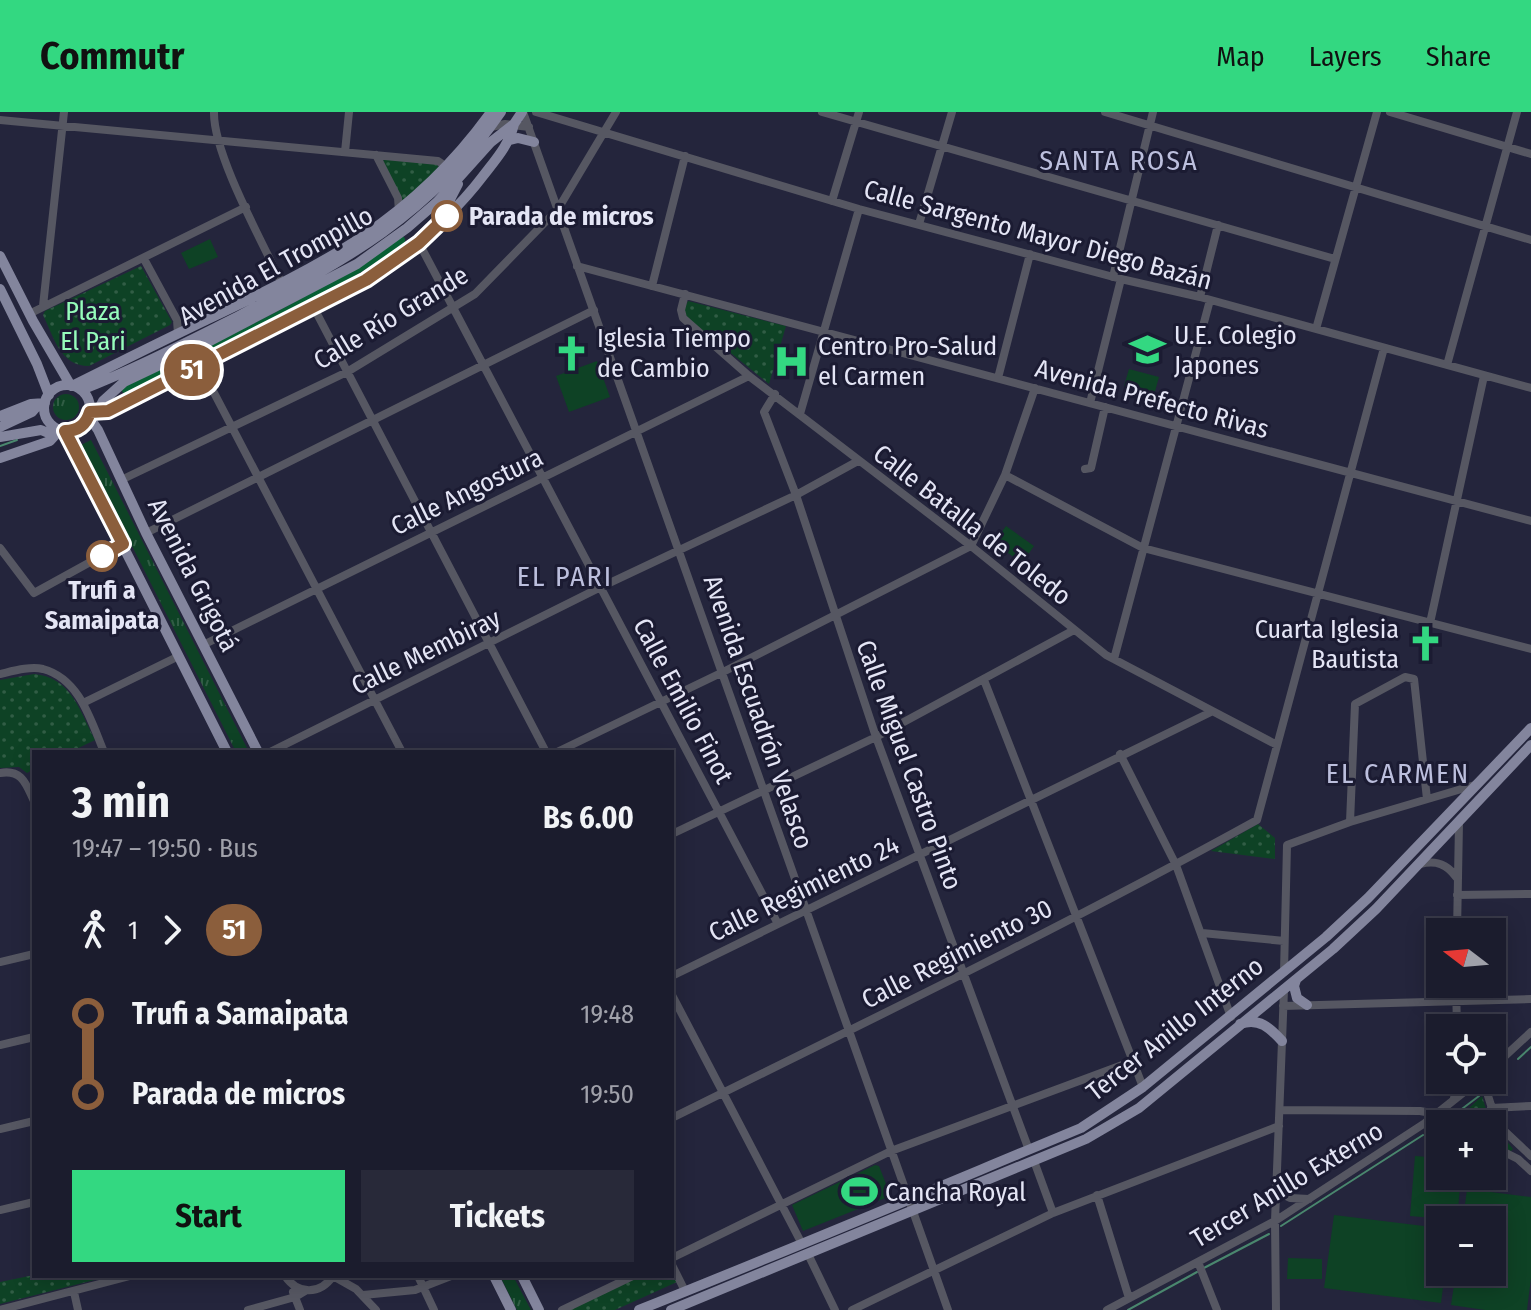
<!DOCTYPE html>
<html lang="en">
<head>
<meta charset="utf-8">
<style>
  :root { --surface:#1b1c2d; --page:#282939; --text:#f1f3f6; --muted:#a0a1aa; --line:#393a49; --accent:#33d881 }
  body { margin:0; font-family:"Fira Sans Condensed",sans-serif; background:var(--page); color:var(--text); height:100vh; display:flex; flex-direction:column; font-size:30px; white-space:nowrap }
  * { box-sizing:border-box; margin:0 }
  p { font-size:26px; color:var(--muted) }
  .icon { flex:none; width:44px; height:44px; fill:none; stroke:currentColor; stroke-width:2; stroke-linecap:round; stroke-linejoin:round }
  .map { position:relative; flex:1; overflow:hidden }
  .panel { position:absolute; left:32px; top:638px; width:642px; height:528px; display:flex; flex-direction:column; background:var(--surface); border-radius:0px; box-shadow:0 4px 20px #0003,0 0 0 2px var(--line) }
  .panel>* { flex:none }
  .badge { padding:0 16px; border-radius:26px; font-size:28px; line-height:52px }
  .needle { width:52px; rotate:286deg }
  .tools { position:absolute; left:1426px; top:806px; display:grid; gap:16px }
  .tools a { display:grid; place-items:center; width:80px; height:80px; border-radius:0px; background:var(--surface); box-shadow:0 4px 20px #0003,0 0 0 2px var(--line); font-size:40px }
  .map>.badge { position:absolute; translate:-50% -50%; box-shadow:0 0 0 4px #fff }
  .legs { display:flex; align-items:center; gap:12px; height:88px; padding:0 40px; font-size:26px }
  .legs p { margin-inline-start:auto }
  .headline { display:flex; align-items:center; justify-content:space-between; height:136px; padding:0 40px }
  h1 { font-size:44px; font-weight:700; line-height:60px }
  .button { display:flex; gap:16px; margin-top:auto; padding:16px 40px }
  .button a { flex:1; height:92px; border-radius:0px; background:var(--accent); color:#111; font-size:32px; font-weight:700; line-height:92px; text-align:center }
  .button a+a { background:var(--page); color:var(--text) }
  ul { padding:0 40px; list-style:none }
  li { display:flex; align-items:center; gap:28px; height:80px; font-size:30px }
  li i { display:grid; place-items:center; width:12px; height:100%; margin:0 10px; background:currentColor }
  li i::after { content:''; width:20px; height:20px; margin:-10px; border:6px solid; border-radius:50%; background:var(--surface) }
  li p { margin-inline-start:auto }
  li:first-child i { background:linear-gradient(#0000 50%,currentColor 0) }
  li:last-child i { background:linear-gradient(currentColor 50%,#0000 0) }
  header { display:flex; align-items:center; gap:48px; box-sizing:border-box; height:112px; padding:0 40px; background:var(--accent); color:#111 }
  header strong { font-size:38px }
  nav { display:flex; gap:44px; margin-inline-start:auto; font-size:28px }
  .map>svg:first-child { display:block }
  .grass { fill:url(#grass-tufts) }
  .park { fill:url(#park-dots) }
  .garden { fill:#0e4225 }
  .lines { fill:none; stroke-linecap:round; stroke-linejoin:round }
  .stream { stroke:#4a876e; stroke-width:2 }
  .canal { stroke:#085f34; stroke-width:8 }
  .minor { stroke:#565762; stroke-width:8 }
  .major { stroke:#83859d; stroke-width:10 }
  .line-1-casing { stroke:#fff; stroke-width:18 }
  .line-1 { stroke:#8b5e3c; stroke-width:12 }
  .stop-1-dot { fill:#fff; stroke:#8b5e3c; stroke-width:4 }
  .labels { text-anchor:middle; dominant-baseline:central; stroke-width:6; stroke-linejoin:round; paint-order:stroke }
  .stop-label { font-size:26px; font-weight:bold; fill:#e4e5f5; stroke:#1b1b32; text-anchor:start }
  .street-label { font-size:26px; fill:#e4e5f5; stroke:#1b1b32 }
  .park-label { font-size:26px; fill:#96fdbb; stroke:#1b1b32 }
  .poi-label { font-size:26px; fill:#e4e5f5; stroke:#1b1b32; text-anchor:start }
  .neighbourhood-label { font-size:28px; letter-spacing:2px; fill:#bcbfdd; stroke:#1b1b32 }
</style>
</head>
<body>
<header>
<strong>Commutr</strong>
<nav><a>Map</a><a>Layers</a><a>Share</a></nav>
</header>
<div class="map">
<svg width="1531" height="1198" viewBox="0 0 1531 1198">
  <defs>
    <pattern id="grass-tufts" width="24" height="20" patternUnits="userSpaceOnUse" patternTransform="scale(2)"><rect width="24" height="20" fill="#0e4225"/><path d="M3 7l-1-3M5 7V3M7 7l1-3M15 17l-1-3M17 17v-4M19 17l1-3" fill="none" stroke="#315d45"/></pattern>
    <pattern id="park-dots" width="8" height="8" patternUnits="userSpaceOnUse" patternTransform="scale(2)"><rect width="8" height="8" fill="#0e4225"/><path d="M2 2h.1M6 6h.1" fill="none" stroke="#315d45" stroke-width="1.8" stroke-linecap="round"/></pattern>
  </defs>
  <rect width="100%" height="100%" fill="#24253c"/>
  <path class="grass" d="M53 295a13 13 0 1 1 26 0a13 13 0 1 1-26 0Z
    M91 328 112 369 249 640H236L81 333Z
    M500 1164H513L531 1198H517Z"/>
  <path class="park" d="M385 47 436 52 439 55 402 91 383 49Z
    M141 154 172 210 170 213 89 254C60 254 54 225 43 203L45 199Z
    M688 189 786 214 769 272 685 204 684 197Z
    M34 562C71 565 80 599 95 628L70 640H34V657L27 661 19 655 0 656V568Z
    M1258 712 1275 726V747L1211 739Z
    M1482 984 1489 1007 1513 1037 1511 1039 1492 1029V1012H1452Z
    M672 1159 677 1170 615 1198H569L639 1164H672Z
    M34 1163V1164H110L0 1192V1170Z"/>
  <path class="garden" d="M210 127 218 145 189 157 181 141Z
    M597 249 610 285 569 300 556 264Z
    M1129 257 1159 265 1154 283 1124 274Z
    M1006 414 1034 434 1022 451 994 431Z
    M1415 1044 1440 1046V1064H1461L1457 1108 1410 1104Z
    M875 1053 879 1054 890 1082 888 1085 803 1119 792 1093Z
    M1467 1077 1531 1085V1166L1527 1198H1485L1451 1193 1456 1160H1492V1108H1463Z
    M1334 1103 1440 1116V1160H1445L1441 1191 1324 1176Z
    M1288 1146 1322 1147V1167H1287Z"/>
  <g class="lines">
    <path class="stream" d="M0 334 17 328
      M1518 947 1531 935
      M1442 1012 1479 984
      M1439 1014H1440
      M1281 1114 1423 1023
      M1202 1157 1269 1122
      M1128 1198 1197 1160"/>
    <path class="canal" d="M126 278C220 232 317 190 401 128"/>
    <path class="minor" d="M214 0C213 42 263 131 282 172
      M523 0 948 1198
      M536 0 859 97 1121 167 1200 185 1531 276
      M822 0 1335 147
      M1105 0 1531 128
      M1390 0 1531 42
      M0 8 438 49 447 55
      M491 15 505 12 529 15
      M345 40 349 0
      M376 43 398 86 399 99
      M832 89 859 0
      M919 112 952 0
      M419 131 778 812
      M144 147 177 208 178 222
      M577 154 1531 409
      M1113 165 1153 0
      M652 174 685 44
      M685 182 681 198 683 206 749 264 971 434 1106 543 1277 633
      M1200 185 1218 113
      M43 194 64 0
      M314 196 546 640
      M29 202 246 95
      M1316 217 1377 0
      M1447 253 1517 0
      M200 254 402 640
      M998 266 1030 142
      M775 282 764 300 796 383 876 625 1029 1038
      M1090 291 1121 167
      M800 302 859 97
      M1085 357 1091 356 1105 295
      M1005 363 1143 436 1531 537
      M121 368 347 260 475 182 558 97 616 0
      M146 421 594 198
      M0 436 34 481 123 432
      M1430 511 1484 264
      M203 533 749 264
      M1114 547 1210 188
      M0 562C13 559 30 554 43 557 80 567 91 609 104 640
      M984 568 1143 975
      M83 591 179 544
      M270 640 601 475 796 383 858 349
      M557 640 723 560 971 434 1005 363 1035 276
      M1120 642 1176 753 1231 905
      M0 661C22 657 26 672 34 689
      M1350 710 1355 592 1405 565 1414 567 1427 687
      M672 722 876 625 1074 518
      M1420 752C1436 748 1447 752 1456 765
      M1457 783 1531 782
      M1457 820 1459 711
      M1202 821 1284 829
      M0 850 34 842
      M1284 860 1287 733 1350 710 1475 673
      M672 864 1211 600
      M1456 872 1457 916
      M672 883 802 1132
      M1283 894 1531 887
      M0 933 34 925
      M1492 956 1531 920
      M1483 968 1497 1012 1531 1044
      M1454 986 1459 968
      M1491 996 1531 994
      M1280 998 1420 999 1437 1002
      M672 1006C868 909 1065 814 1257 708L1384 236
      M1425 1011 1440 1021
      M0 1017 34 1009
      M1492 1034 1518 1047 1531 1059
      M1034 1049 1053 1101
      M1276 1079 1290 1086 1309 1087
      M1097 1083 1129 1186
      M0 1098 34 1090
      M808 1142 835 1198
      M672 1146 891 1039 1133 949
      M1198 1150 1217 1198
      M672 1153 685 1179
      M285 1164C298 1183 320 1183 333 1164
      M333 1164 356 1177 376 1198
      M418 1164 434 1198
      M74 1180 78 1198
      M293 1180 300 1198
      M363 1183 415 1178 451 1164
      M0 1198 130 1164
      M248 1198 295 1185 305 1179
      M562 1198 633 1164
      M852 1198 1053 1101 1279 1014
      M1107 1198 1275 1109 1425 1011 1479 968
      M1276 1198 1275 1109 1284 878"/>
    <path class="major" d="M510 28 518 26 534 30
      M441 105 458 72
      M0 144 33 209 71 274
      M0 177 37 252 49 283
      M44 296a23 23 0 1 1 46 0a23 23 0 1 1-46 0Z
      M72 274C116 252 160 230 204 209 323 152 412 110 491 0
      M81 278C133 258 185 231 235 206 344 149 429 105 501 0
      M95 301 108 299C161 273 214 247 267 220 348 179 427 138 483 64 496 47 509 33 514 12
      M97 301 103 289 124 270 206 231 357 152 407 116 437 90 491 30 514 12 522 0
      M0 304 31 292 45 291
      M89 305 98 318 146 421 258 640
      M0 315 32 300 39 292
      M65 319 227 640
      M0 325 41 318 53 323
      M0 346 50 329 60 318
      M1296 868 1294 874 1297 886 1307 893
      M1240 912C1259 905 1270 916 1282 929
      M494 1164 511 1198
      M522 1164 539 1198
      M639 1198C787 1139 934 1077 1081 1016L1143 975 1326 825 1368 786 1531 616
      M671 1198 1086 1027 1139 996 1333 837 1376 797 1531 633"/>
  </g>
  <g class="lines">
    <defs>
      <path id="line-1" d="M102 444 123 432 65 319C78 319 86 313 90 300L108 299 366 168 419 131 447 104"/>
    </defs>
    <use href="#line-1" class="line-1-casing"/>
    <use href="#line-1" class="line-1"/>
  </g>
  <defs>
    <symbol id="school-bare" viewBox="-9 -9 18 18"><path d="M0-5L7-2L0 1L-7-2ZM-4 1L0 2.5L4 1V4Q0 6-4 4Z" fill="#33d881" stroke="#1b1b32" stroke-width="2.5" paint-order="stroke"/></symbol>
    <symbol id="church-bare" viewBox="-9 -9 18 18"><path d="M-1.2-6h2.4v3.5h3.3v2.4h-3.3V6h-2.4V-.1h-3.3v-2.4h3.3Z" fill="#33d881" stroke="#1b1b32" stroke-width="2.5" paint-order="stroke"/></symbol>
    <symbol id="hospital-bare" viewBox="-9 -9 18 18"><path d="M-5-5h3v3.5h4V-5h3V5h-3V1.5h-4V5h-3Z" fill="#33d881" stroke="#1b1b32" stroke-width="2.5" paint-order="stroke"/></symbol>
    <symbol id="stadium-bare" viewBox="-9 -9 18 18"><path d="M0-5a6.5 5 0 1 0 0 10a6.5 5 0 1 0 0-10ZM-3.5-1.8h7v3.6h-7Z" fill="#33d881" stroke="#1b1b32" stroke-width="2.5" paint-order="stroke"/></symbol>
  </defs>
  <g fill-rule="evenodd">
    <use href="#school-bare" x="1122" y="212" width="51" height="51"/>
    <use href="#church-bare" x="546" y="216" width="51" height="51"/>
    <use href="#hospital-bare" x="766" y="224" width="51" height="51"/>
    <use href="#church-bare" x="1400" y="506" width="51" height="51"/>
    <use href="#stadium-bare" x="834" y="1054" width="51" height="51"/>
  </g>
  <g class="stop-1-dot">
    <circle cx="447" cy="104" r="14"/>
    <circle cx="102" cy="444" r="14"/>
  </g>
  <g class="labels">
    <g class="stop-label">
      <text x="469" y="104">Parada de micros</text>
      <text x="102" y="478" text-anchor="middle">Trufi a<tspan x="102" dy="30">Samaipata</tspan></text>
    </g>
    <g class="street-label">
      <text transform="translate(1038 123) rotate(15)">Calle Sargento Mayor Diego Bazán</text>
      <text transform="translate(276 154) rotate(-29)">Avenida El Trompillo</text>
      <text transform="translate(391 206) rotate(-31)">Calle Río Grande</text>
      <text transform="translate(1152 287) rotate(15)">Avenida Prefecto Rivas</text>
      <text transform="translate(467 380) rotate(-26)">Calle Angostura</text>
      <text transform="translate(972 413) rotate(38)">Calle Batalla de Toledo</text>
      <text transform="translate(193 463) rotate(63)">Avenida Grigotá</text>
      <text transform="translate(426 540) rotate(-26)">Calle Membiray</text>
      <text transform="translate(683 589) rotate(62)">Calle Emilio Finot</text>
      <text transform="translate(758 600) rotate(71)">Avenida Escuadrón Velasco</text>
      <text transform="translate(909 653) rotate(70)">Calle Miguel Castro Pinto</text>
      <text transform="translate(804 777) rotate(-26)">Calle Regimiento 24</text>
      <text transform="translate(957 842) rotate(-27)">Calle Regimiento 30</text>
      <text transform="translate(1175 917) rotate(-38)">Tercer Anillo Interno</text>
      <text transform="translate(1287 1073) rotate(-31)">Tercer Anillo Externo</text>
    </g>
    <g class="park-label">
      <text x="93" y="199">Plaza<tspan x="93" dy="30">El Pari</tspan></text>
    </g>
    <g class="poi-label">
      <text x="1174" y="223">U.E. Colegio<tspan x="1174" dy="30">Japones</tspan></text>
      <text x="597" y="226">Iglesia Tiempo<tspan x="597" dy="30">de Cambio</tspan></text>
      <text x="818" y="234">Centro Pro-Salud<tspan x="818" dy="30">el Carmen</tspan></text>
      <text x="1399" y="517" text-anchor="end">Cuarta Iglesia<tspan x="1399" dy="30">Bautista</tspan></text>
      <text x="885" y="1080">Cancha Royal</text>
    </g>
    <g class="neighbourhood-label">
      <text x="1119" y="48">SANTA ROSA</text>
      <text x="565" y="464">EL PARI</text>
      <text x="1398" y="661">EL CARMEN</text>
    </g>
  </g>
</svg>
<div class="tools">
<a><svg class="needle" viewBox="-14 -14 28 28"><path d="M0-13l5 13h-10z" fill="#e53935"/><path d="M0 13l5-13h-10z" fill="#a0a1aa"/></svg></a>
<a><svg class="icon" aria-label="locate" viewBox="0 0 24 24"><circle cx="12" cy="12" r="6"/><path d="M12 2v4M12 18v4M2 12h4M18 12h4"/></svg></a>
<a>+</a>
<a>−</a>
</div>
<b class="badge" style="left:192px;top:258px;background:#8b5e3c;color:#fff">51</b>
<section class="panel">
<div class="headline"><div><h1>3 min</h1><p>19:47 – 19:50 · Bus</p></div><b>Bs 6.00</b></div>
<div class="legs"><svg class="icon" aria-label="walk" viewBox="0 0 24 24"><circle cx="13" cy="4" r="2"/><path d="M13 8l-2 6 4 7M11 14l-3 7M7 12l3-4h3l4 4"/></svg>1<svg class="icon" aria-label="forward" viewBox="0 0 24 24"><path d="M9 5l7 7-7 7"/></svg><b class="badge" style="background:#8b5e3c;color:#fff">51</b></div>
<ul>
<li><i style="color:#8b5e3c"></i><b>Trufi a Samaipata</b><p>19:48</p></li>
<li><i style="color:#8b5e3c"></i><b>Parada de micros</b><p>19:50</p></li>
</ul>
<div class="button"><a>Start</a><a>Tickets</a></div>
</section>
</div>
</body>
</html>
